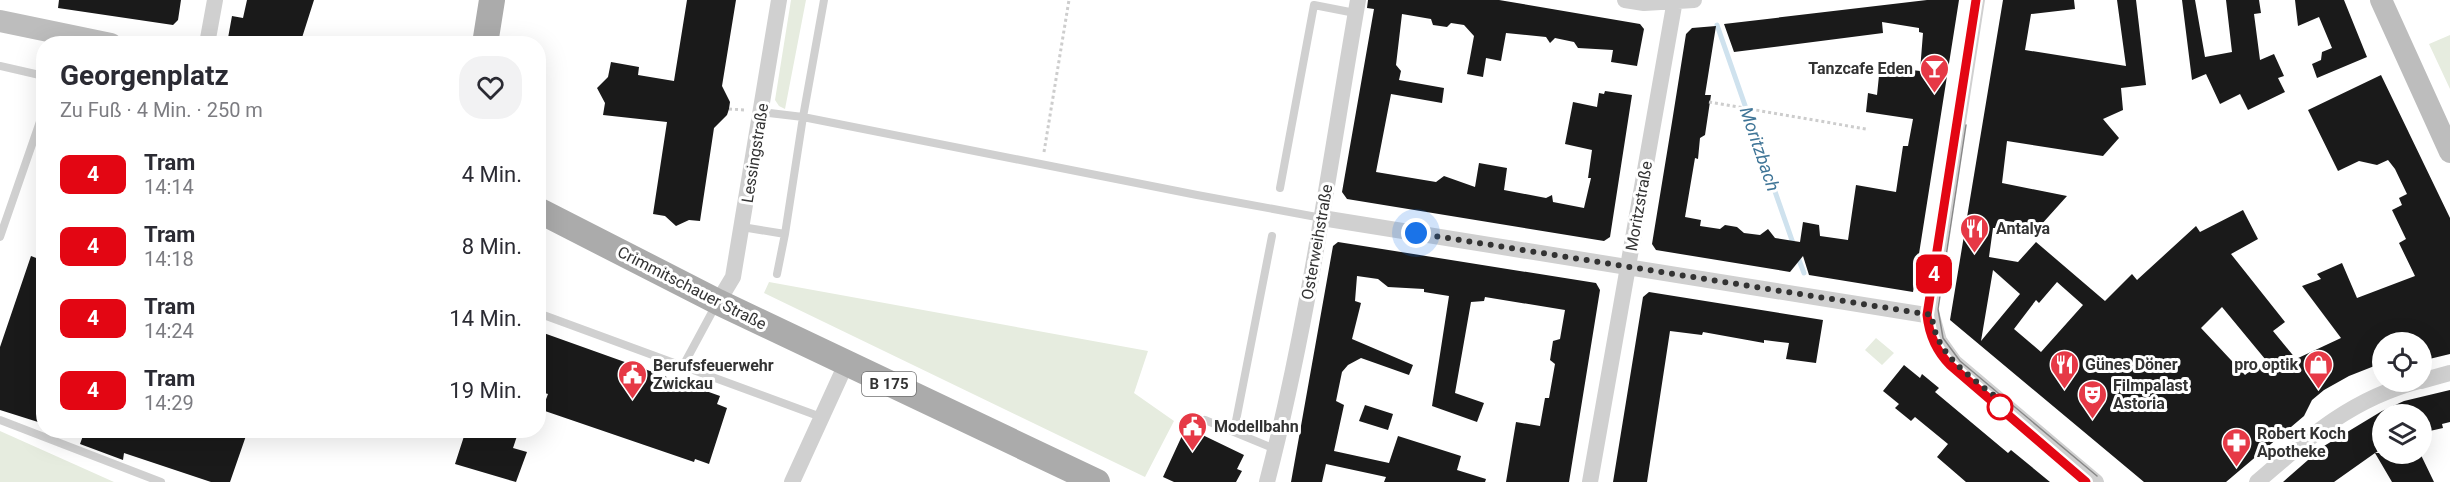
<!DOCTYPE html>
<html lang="de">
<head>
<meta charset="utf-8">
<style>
  :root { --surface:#fff; --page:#f2f2f3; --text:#2b2b33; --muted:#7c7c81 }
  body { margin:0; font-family:Roboto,sans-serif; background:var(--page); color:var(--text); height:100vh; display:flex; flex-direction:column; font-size:22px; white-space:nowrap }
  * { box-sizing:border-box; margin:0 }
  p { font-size:20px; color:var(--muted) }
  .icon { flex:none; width:33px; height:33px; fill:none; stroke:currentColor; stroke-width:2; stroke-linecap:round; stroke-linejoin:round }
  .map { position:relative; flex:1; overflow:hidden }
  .details { position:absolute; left:36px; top:36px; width:510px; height:402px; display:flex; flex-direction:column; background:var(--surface); border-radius:24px; box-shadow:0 6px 24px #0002 }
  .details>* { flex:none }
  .badge { padding:0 12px; border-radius:9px; font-size:21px; line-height:39px }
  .buttons { position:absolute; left:2372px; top:332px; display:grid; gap:12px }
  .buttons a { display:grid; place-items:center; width:60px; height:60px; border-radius:50%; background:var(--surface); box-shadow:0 6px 24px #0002; font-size:30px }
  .you { position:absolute; width:30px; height:30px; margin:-15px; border:4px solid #fff; border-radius:50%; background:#1a73e8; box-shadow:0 0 0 9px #1a73e833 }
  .map>.badge { position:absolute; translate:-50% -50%; box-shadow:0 0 0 3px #fff }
  .round { display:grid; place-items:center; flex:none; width:63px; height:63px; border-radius:24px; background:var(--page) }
  .headline { display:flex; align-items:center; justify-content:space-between; height:102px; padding:0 24px }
  h1 { font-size:28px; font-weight:700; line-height:45px }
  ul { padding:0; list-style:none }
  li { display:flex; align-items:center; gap:18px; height:72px; padding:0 24px }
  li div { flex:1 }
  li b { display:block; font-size:22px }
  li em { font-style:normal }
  li .badge { min-width:66px; font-weight:700; text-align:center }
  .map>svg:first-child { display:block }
  .green { fill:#e6ecdf }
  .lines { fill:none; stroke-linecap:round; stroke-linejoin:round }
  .stream { stroke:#cfe2ee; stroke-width:5 }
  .building { fill:#1a1a1a; fill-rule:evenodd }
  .path { stroke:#cdcdcd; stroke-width:3; stroke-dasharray:3 3; stroke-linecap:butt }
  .lane { stroke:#d0d0d0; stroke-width:8 }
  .street { stroke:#d0d0d0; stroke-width:16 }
  .secondary { stroke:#bdbdbd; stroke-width:22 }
  .primary { stroke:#ababab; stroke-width:26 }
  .tram { stroke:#888; stroke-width:1.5 }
  .line-casing { stroke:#fff; stroke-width:14 }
  .line { stroke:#e30613; stroke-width:9 }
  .walk { stroke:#333; stroke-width:6; stroke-dasharray:0 10.8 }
  .stop-dot { fill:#fff; stroke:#e30613; stroke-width:3 }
  .labels { text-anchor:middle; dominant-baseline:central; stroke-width:6; stroke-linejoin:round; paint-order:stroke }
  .shield { fill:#fff; stroke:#707070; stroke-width:1.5 }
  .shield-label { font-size:15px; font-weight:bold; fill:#333 }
  .poi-label { font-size:16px; font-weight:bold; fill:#333; stroke:#fff; text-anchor:start }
  .street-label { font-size:16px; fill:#333; stroke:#fff }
  .water-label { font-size:18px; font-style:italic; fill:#3f7597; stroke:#fff }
</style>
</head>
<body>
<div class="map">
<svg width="2450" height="482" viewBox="0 0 2450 482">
  <rect width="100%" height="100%" fill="#fff"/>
  <path class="green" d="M791 0H806L785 109 779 106 775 100Z
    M2450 35V89L2429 44Z
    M769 282 1148 351 1134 393 1174 421 1145 477 764 293Z
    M1876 338 1894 353 1882 365 1865 350Z
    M0 431 114 482H0Z"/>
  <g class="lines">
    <path class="stream" d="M1717 25 1794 246
      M1797 255 1804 273"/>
  </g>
  <path class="building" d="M59 0H181L178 20 173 25 58 8Z
    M247 0H314L300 44H247L228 38 232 16 243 18Z
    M687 0H736L722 86 730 102 729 109 727 115 714 128 700 221 689 220 676 226 665 216 653 214 667 122 603 115 605 103 597 88 608 77 611 62 639 67 638 75 674 81Z
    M1368 0H1499L1640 24 1644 29 1637 66 1611 62 1613 50 1578 48 1574 42 1555 38 1550 43 1546 37 1506 33 1501 61 1486 58 1483 77 1467 74 1474 36 1464 25 1451 23 1447 27 1433 25 1431 19 1402 14 1396 65 1401 71 1399 80 1444 88 1442 103 1391 94 1376 172 1436 182 1444 176 1475 187 1479 163 1507 168 1504 190 1546 198 1552 195 1553 202 1584 208 1591 178H1588L1592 150 1565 144 1573 102 1597 107 1599 93 1604 94 1605 91 1632 95 1610 237 1604 241 1347 199 1342 192 1374 9 1367 8Z
    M1927 0H1959L1913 292 1809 275 1803 256 1790 272 1656 250 1652 244 1672 122 1686 34 1692 28 1716 26 1705 95H1711L1705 135 1700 138 1698 159 1695 158 1685 217 1701 220 1700 226 1720 229 1725 225 1737 227 1744 233 1760 235 1768 229 1775 238 1800 242 1803 222 1819 225 1820 236 1848 240 1856 185 1896 192 1903 146H1908L1913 119 1866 112 1868 93 1877 95 1880 66 1920 71 1923 33 1919 32V28L1882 22 1883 33 1734 52 1724 24Z
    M2003 0H2074L2075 9 2031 14 2025 50 2126 66 2117 0H2136L2146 85 2121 88 2123 110 2103 119 2119 138 2103 156 2007 141 2002 183 2067 196 2040 226 2000 220 1998 228H1993L1989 257 2018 262 2036 242 2105 301 2132 274 2137 280 2196 226 2200 232 2243 210 2258 239 2231 254 2285 322 2273 331 2296 359 2341 338 2302 286 2321 279 2317 274 2342 263 2357 298 2415 276 2399 243 2406 239 2392 210 2402 205 2399 198 2407 194 2395 169 2388 160 2377 165 2359 161 2338 171 2308 110 2381 75 2450 218V354L2421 361V342H2382V363L2349 376 2324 390 2312 400 2304 416 2226 482H2144L1950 320ZM1993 270 2020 294 1981 341ZM2057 282 2083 305 2041 352 2014 329 2036 300 2039 303ZM2222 307 2265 359 2245 375 2201 328Z
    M2182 0H2195L2205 57 2232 52 2226 0H2259L2261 13 2254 14 2260 60 2274 54 2284 76 2278 78 2285 92 2248 110 2240 94 2220 104 2206 74 2192 80Z
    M2295 0H2344L2367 57 2317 78 2312 64 2321 60 2322 52 2332 48 2319 17 2298 26Z
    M1338 242 1596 283 1600 290 1569 482H1506L1516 422 1540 426 1545 398H1549L1555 364 1550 360 1553 341 1560 339 1565 310 1485 297 1484 301 1471 302 1455 393 1484 403 1477 422 1432 406 1449 296 1424 292V289L1388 287 1378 279 1357 276 1355 301 1361 303 1352 339 1413 365 1409 375 1361 358 1348 365 1342 372 1336 401 1344 405 1334 451 1389 463 1398 436 1461 456 1457 470 1486 479 1485 482H1384L1386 477 1326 464 1322 482H1291L1333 246Z
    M31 256 44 261V407L38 422 0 410V347Z
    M1649 292 1823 320 1816 363 1786 359 1789 343 1764 340V343L1703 332 1702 335 1670 331 1647 482H1613L1643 297Z
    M538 331 720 396 717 404 727 408 709 464 695 459 694 462 542 410 548 394 538 391Z
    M1904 365 1920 378 1922 374 1939 388 1935 392 2008 453 2011 450 2050 482H1966L1937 457 1948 444 1915 417 1911 421 1895 408 1899 404 1883 391Z
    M2450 390V422L2442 424 2443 428 2421 433V414H2382V449L2375 453H2420L2434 482H2392L2375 453 2334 482H2283L2324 446 2382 411 2404 401Z
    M1365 405 1393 414 1388 430 1359 421Z
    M1186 427 1244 455 1237 469 1242 471 1236 482H1174L1163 477Z
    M85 430H248L230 482H211L124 453 123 460 80 444Z
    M466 430H519L513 448 527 452 516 482 455 464Z"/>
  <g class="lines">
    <path class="path" d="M1709 102 1866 129
      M729 109 745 110
      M1044 152 1069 0"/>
    <path class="lane" d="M0 66 44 76
      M761 112 803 117 824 0
      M1280 188 1314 5 1355 13
      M742 227 785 234 777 274
      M785 234 803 117 1197 195 1322 218
      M0 237 44 110
      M538 313 821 417
      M1932 316 1981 0
      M683 366 717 303
      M0 420 161 482
      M1205 420 1275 449
      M1234 431 1272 236"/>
    <path class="street" d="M1625 0 1644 3 1694 0
      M207 44 215 0
      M1322 218 1932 316 1939 341 1954 362 2096 482
      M718 302 733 277 779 0
      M2421 381 2450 373
      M792 482 846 364
      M1267 482C1308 324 1330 161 1358 0
      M1590 482 1675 0
      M2257 482C2309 437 2351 399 2419 381"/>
    <path class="secondary" d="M2381 0 2450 152
      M0 21 111 44"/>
    <path class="primary" d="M485 44 492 0
      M538 210 718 302 1097 482"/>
    <path class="tram" d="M1976 0 1927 315C1929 334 1936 351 1949 365L2089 482
      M1966 125 1938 309 1943 338 1960 361 2097 476"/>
  </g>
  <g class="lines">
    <defs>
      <path id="line" d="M1976 0 1927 315C1929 334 1936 351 1950 365L2086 482"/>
    </defs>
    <use href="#line" class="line-casing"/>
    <use href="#line" class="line"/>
    <path class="walk" d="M1416 233 1932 315C1934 356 1975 379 2003 403L2000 407"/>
  </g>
  <defs>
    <symbol id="bar-pin" viewBox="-11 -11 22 30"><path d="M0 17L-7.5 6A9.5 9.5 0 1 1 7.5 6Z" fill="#e63946" stroke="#fff"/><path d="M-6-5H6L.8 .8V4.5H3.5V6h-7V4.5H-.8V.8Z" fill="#fff"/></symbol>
    <symbol id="restaurant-pin" viewBox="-11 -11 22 30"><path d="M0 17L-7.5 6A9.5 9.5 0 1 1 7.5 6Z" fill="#e63946" stroke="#fff"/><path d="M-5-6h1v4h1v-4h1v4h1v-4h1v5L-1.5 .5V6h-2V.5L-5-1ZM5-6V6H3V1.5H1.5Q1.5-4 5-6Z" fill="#fff"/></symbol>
    <symbol id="shop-pin" viewBox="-11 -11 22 30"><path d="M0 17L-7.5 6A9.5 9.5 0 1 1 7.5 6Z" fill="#e63946" stroke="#fff"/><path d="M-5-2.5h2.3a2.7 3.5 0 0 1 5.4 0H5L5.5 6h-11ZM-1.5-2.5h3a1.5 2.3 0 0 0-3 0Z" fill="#fff"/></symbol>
    <symbol id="civic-pin" viewBox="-11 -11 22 30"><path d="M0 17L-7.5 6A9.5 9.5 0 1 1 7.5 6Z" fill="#e63946" stroke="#fff"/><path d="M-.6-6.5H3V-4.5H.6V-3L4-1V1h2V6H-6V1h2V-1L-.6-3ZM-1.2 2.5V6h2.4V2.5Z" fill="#fff"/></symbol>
    <symbol id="theatre-pin" viewBox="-11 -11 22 30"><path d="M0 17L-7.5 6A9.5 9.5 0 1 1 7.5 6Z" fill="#e63946" stroke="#fff"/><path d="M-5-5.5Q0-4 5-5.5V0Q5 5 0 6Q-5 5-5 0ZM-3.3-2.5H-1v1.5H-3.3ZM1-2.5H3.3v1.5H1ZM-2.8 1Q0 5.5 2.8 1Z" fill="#fff"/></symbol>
    <symbol id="pharmacy-pin" viewBox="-11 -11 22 30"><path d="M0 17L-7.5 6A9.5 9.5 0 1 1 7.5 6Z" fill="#e63946" stroke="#fff"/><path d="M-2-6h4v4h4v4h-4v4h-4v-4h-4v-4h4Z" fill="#fff"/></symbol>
  </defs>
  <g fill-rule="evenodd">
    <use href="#bar-pin" x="1918" y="52" width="33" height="45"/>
    <use href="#restaurant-pin" x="1958" y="212" width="33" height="45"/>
    <use href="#restaurant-pin" x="2048" y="348" width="33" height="45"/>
    <use href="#shop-pin" x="2302" y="348" width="33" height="45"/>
    <use href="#civic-pin" x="616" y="358" width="33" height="45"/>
    <use href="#theatre-pin" x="2076" y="378" width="33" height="45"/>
    <use href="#civic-pin" x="1176" y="410" width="33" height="45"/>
    <use href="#pharmacy-pin" x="2220" y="426" width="33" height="45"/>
  </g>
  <circle class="stop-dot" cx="2000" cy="407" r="12"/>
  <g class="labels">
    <rect class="shield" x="862" y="372" width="54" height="24" rx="4.5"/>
    <g class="shield-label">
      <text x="889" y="384">B 175</text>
    </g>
    <g class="poi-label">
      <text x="1913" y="68" text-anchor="end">Tanzcafe Eden</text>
      <text x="1996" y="228">Antalya</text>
      <text x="2085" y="364">Günes Döner</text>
      <text x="2298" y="364" text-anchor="end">pro optik</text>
      <text x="653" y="365">Berufsfeuerwehr<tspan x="653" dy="18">Zwickau</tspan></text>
      <text x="2113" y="385">Filmpalast<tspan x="2113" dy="18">Astoria</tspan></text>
      <text x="1214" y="426">Modellbahn</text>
      <text x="2257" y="433">Robert Koch<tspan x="2257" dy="18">Apotheke</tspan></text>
    </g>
    <g class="street-label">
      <text transform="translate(755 153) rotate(-81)">Lessingstraße</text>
      <text transform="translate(1639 206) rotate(-80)">Moritzstraße</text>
      <text transform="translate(1317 242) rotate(-80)">Osterweihstraße</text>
      <text transform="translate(692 288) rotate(27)">Crimmitschauer Straße</text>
    </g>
    <g class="water-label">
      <text transform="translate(1760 149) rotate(71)">Moritzbach</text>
    </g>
  </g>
</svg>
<div class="buttons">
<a><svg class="icon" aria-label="locate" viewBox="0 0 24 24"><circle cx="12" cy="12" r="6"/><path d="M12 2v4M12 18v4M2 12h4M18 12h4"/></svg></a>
<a><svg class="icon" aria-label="layers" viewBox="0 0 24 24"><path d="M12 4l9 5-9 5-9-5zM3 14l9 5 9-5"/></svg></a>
</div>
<div class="you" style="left:1416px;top:233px"></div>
<b class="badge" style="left:1934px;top:274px;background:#e30613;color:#fff">4</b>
<section class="details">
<div class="headline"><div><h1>Georgenplatz</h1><p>Zu Fuß · 4 Min. · 250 m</p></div><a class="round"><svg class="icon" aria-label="heart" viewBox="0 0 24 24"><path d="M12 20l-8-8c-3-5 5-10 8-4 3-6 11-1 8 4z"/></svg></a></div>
<ul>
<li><span class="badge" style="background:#e30613;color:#fff">4</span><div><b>Tram</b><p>14:14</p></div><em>4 Min.</em></li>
<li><span class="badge" style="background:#e30613;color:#fff">4</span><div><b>Tram</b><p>14:18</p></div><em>8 Min.</em></li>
<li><span class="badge" style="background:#e30613;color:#fff">4</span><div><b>Tram</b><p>14:24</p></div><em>14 Min.</em></li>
<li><span class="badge" style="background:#e30613;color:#fff">4</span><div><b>Tram</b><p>14:29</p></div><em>19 Min.</em></li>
</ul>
</section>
</div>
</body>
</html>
